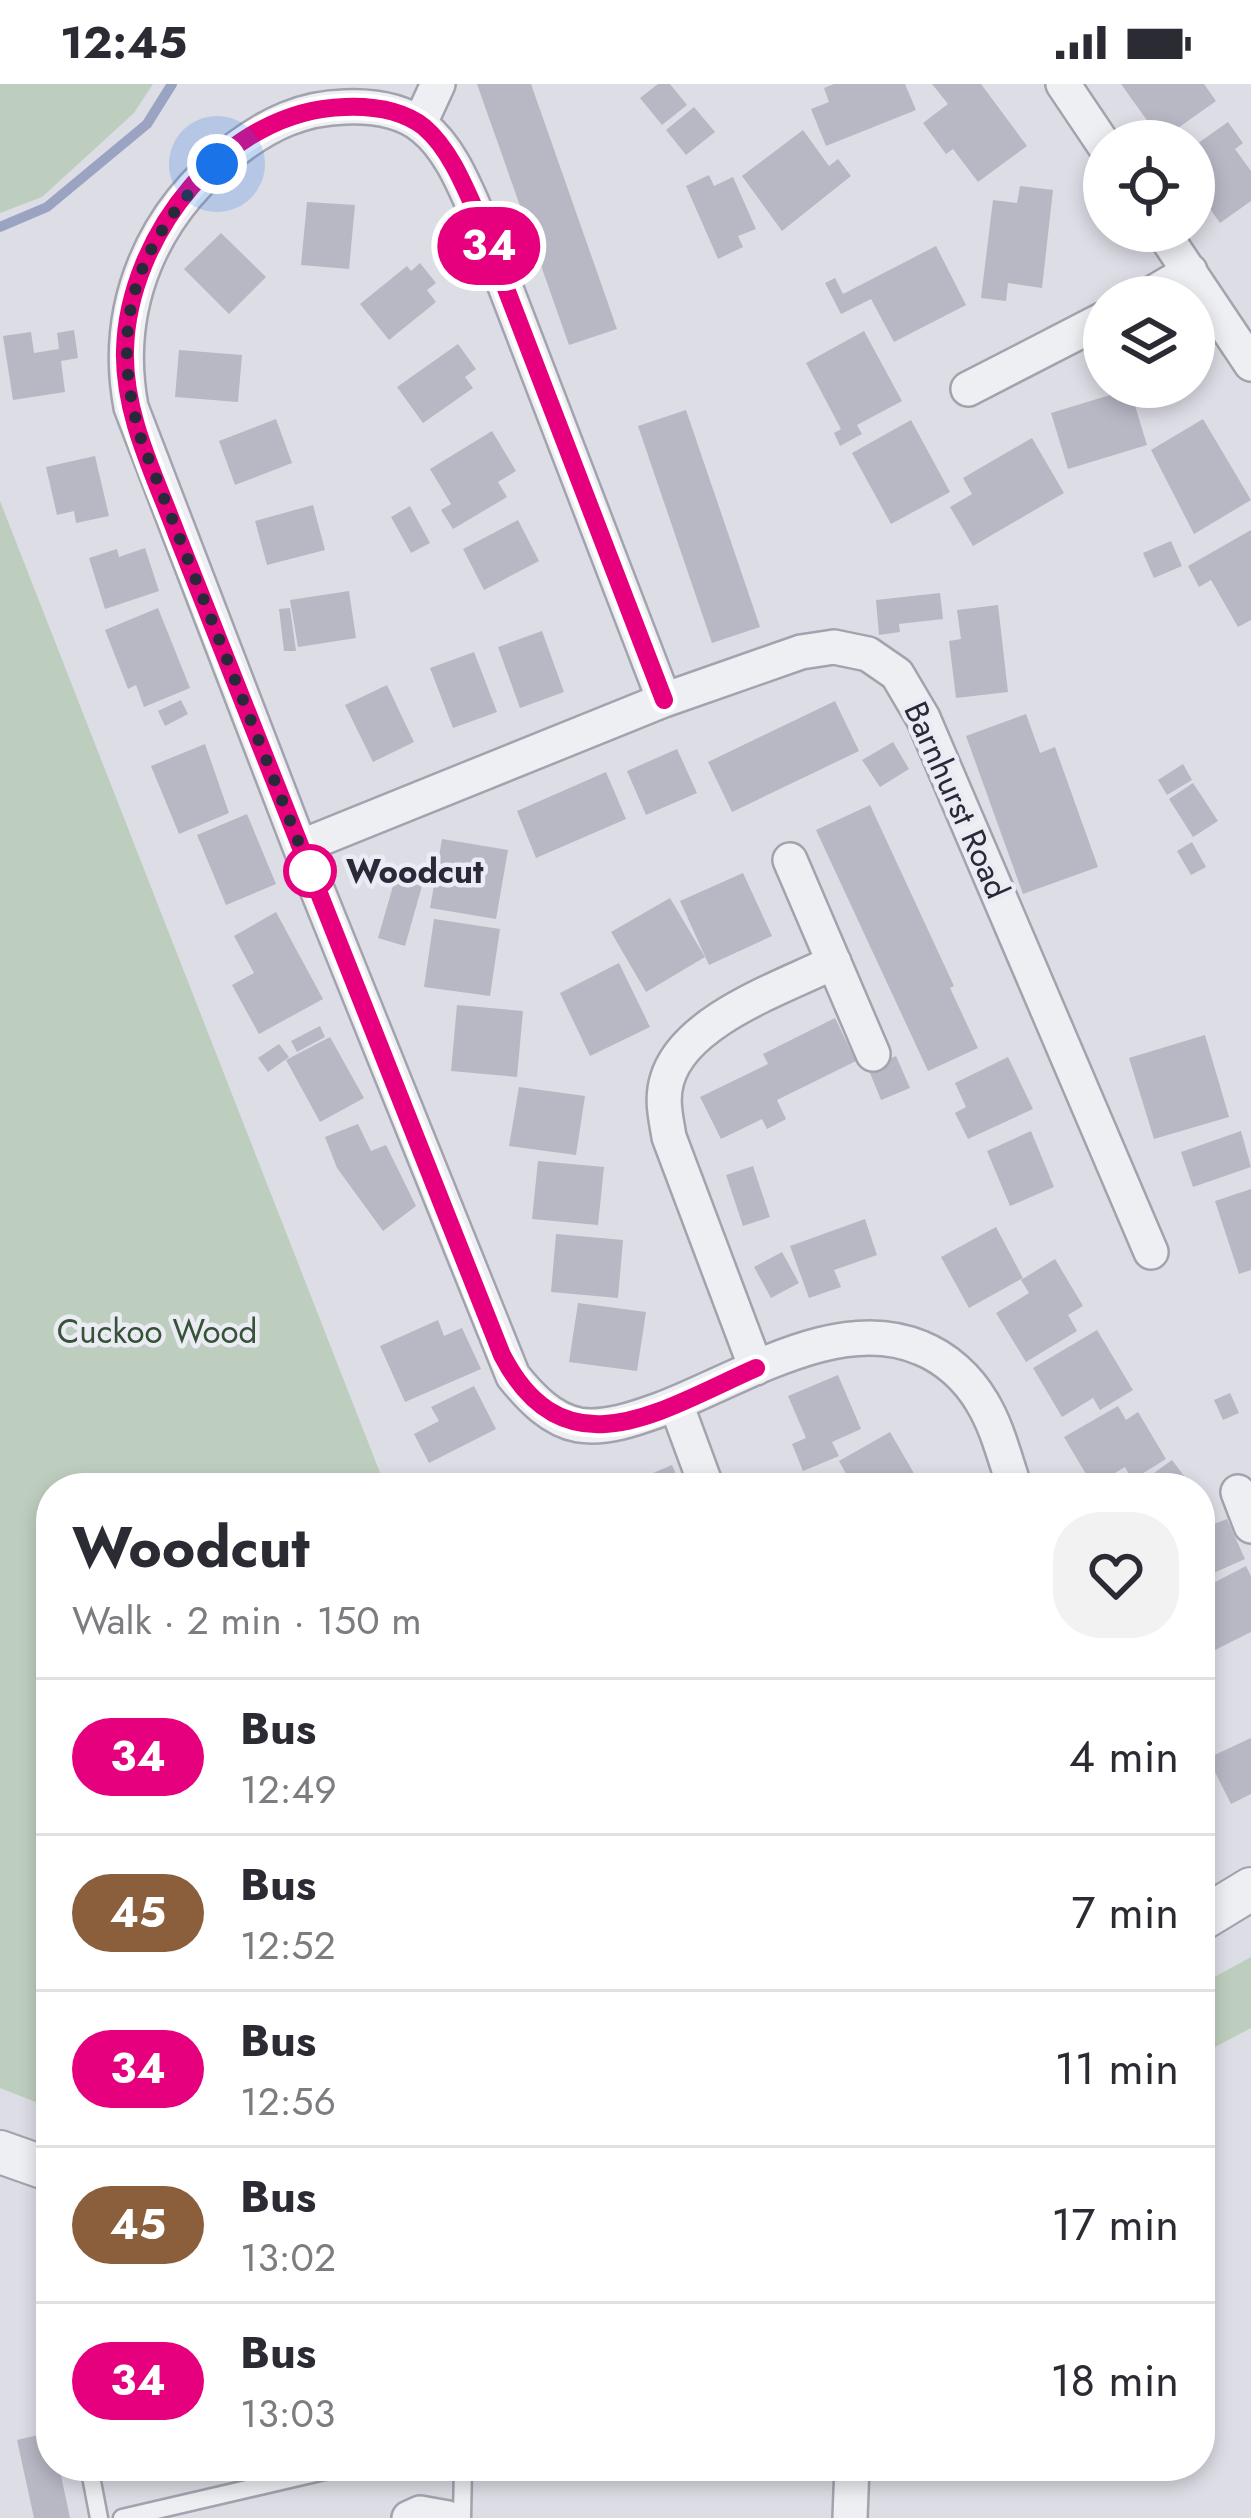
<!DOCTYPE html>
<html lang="en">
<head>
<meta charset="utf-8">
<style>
  :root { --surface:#fff; --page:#f2f2f3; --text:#2b2b33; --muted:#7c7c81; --line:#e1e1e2 }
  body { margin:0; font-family:Jost,sans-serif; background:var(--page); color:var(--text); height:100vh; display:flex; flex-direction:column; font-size:45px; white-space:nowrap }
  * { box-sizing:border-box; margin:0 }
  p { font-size:39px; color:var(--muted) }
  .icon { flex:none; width:66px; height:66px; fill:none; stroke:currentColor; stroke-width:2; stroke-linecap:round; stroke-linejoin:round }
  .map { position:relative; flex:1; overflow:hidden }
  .sheet { position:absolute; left:36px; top:1389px; width:1179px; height:1008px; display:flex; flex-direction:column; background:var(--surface); border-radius:48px; box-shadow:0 6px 18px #0003 }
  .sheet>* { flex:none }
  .badge { padding:0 24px; border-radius:39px; font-size:42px; line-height:78px }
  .fabs { position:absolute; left:1083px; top:36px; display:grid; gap:24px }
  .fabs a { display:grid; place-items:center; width:132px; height:132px; border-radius:50%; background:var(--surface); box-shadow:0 6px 18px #0003; font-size:60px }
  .you { position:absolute; width:60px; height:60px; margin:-30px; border:9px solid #fff; border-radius:50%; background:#1a73e8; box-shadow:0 0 0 18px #1a73e833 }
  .map>.badge { position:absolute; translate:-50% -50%; box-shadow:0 0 0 6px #fff }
  .round { display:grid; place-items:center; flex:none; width:126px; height:126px; border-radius:48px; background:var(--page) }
  .headline { display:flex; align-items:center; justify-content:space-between; height:204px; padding:0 36px }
  h1 { font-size:57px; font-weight:700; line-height:90px }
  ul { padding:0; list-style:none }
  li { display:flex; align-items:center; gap:36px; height:156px; padding:0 36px; border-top:3px solid var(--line) }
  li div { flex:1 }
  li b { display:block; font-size:45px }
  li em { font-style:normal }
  li .badge { min-width:132px; font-weight:700; text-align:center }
  .status { display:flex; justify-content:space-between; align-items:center; height:84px; padding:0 60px; background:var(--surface); direction:ltr }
  .status svg { height:33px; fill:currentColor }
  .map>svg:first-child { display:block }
  .green { fill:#becebe }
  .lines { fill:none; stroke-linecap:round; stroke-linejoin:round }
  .stream { stroke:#9aa3c1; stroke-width:10 }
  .building { fill:#b7b8c4 }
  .service-casing { stroke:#a2a3ae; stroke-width:21 }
  .minor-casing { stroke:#a2a3ae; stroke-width:38 }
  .tertiary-casing { stroke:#a2a3ae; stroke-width:46 }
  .service { stroke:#eeeff3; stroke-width:16 }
  .minor { stroke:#eeeff3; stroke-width:33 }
  .tertiary { stroke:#eeeff3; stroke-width:42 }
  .line-casing { stroke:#fff; stroke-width:27 }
  .line { stroke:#e6007e; stroke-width:18 }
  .walk { stroke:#282939; stroke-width:12; stroke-dasharray:0 21.6 }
  .stop-dot { fill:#fff; stroke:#e6007e; stroke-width:6 }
  .labels { text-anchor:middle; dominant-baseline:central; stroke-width:9; stroke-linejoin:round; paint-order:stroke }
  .street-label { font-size:33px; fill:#282939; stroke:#ebecf3 }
  .stop-label { font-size:33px; font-weight:bold; fill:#282939; stroke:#ebecf3; text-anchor:start }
  .park-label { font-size:33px; fill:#365339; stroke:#ebecf3 }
</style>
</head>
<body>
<div class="status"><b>12:45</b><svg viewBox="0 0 49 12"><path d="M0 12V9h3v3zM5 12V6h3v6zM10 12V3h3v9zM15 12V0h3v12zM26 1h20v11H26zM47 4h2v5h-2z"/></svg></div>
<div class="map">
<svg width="1251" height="2434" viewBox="0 0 1251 2434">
  <rect width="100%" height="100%" fill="#dcdde5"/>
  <path class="green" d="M0 0H153L134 29 42 113 0 129Z
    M0 417 386 1404H51V2024L0 2004Z
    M1251 1873V1944L1200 1971V1901Z"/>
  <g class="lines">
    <path class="stream" d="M0 143 47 123 147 40 172 0"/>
  </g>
  <path class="building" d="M477 0H531L617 245 569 261Z
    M658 0H670L687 21 662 41 640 14Z
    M834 0H905L916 26 826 62 811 25 829 18 824 4Z
    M932 0H981L1027 62 978 98 953 65 946 70 923 39 948 20Z
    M1121 0H1204L1216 17 1161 56Z
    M694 23 715 48 686 71 666 46Z
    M1228 38 1243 59 1235 65 1251 87V117L1220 139 1194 102V62Z
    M803 46 829 82 838 75 851 92 782 147 742 92Z
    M709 91 714 102 733 93 756 145 738 152 743 163 718 175 686 102Z
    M1020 102 1053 106 1042 204 1008 199 1006 217 981 214 993 116 1017 119Z
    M307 118 355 121 349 185 301 181Z
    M221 149 266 193 229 230 184 185Z
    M936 162 966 221 894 258 871 215 841 230 825 199 835 194 843 210Z
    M420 179 436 199 427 206 436 218 389 256 360 220 407 182 411 187Z
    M74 246 78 274 61 277 65 308 13 316 3 252 31 248 34 269 59 265 57 249Z
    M864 247 902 317 857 341 862 350 840 362 834 349 841 345 806 279Z
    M458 260 476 285 465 293 473 304 423 339 397 303Z
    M179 266 242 271 238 318 175 313Z
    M1130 305 1147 361 1068 385 1051 329Z
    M686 326 760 543 712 559 638 342Z
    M276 335 292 379 235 401 219 357Z
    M1203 335 1251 416 1194 450 1151 366Z
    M911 336 950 408 891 440 852 369Z
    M492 347 516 387 498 398 507 413 453 445 441 426 451 420 430 385Z
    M1032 354 1064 409 973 462 950 423 972 410 963 394Z
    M95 372 109 432 76 439 74 427 57 431 46 383Z
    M313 421 325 466 267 481 255 437Z
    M410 422 430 459 411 469 391 433Z
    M518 436 539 477 484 506 463 465Z
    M1251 446V536L1238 543 1211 496 1199 503 1188 482Z
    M1171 457 1182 482 1154 494 1143 469Z
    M145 464 159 507 105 525 89 474 117 465 119 473Z
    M349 507 356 554 298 563 290 516Z
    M940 509 943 535 899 540 900 548 879 551 876 516Z
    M998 521 1008 608 956 614 949 557 961 555 957 526Z
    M158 524 190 604 144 623 136 601 128 605 105 546Z
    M290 524 296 567H284L279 525Z
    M542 547 564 608 520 624 498 563Z
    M474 568 497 628 453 644 430 584Z
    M387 601 414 658 373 678 345 621Z
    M181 616 188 630 165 642 158 627Z
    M835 617 859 667 732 728 708 678Z
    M1026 630 1040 669 1055 663 1098 783 1023 810 966 652Z
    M893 658 909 685 880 703 862 676Z
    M205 660 229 729 179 750 151 682Z
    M677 665 697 709 646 731 627 687Z
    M1183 680 1192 696 1167 711 1158 696Z
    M606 688 626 735 536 774 517 727Z
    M1193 699 1218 737 1193 753 1169 715Z
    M870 721 954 902 950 904 978 964 928 987 816 746Z
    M247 730 276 800 226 821 197 751Z
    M442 755 508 766 496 835 430 824Z
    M1192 758 1206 783 1191 791 1177 767Z
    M743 789 772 852 709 881 680 817Z
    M395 795 422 802 405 862 378 854Z
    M670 814 705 873 646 908 611 848Z
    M276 828 323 915 259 950 232 901 254 889 234 852Z
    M434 835 500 845 490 912 424 903Z
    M619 879 650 943 590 972 560 909Z
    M457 921 523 927 517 993 451 987Z
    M835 934 856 977 777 1016 786 1035 767 1045 762 1035 721 1055 700 1013 768 980 763 970Z
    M320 942 325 953 297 968 291 957Z
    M1205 951 1229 1033 1154 1055 1129 974Z
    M330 953 364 1014 320 1038 286 976Z
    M279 960 289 973 268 988 258 974Z
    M896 972 910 1004 881 1016 868 984Z
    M1008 973 1033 1025 968 1055 955 1029 966 1023 955 999Z
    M519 1003 585 1012 576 1071 509 1062Z
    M358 1040 371 1067 386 1061 416 1122 383 1147 337 1084 325 1053Z
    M1031 1047 1054 1103 1010 1122 987 1067Z
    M1241 1047 1251 1083 1193 1103 1181 1068Z
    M538 1077 604 1083 598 1141 532 1135Z
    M753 1082 770 1133 743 1142 726 1091Z
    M1251 1105V1186L1239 1190 1215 1117Z
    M865 1135 877 1171 834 1186 841 1203 809 1214 790 1162Z
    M996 1143 1023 1194 969 1224 941 1173Z
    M556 1150 623 1156 618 1214 551 1208Z
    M782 1168 799 1199 771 1214 754 1183Z
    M1055 1175 1083 1222 1068 1231 1077 1247 1026 1278 996 1229 1029 1209 1021 1196Z
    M578 1219 646 1228 637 1287 569 1278Z
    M438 1236 444 1252 462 1244 481 1285 405 1318 380 1262Z
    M1097 1246 1133 1306 1100 1326 1093 1314 1062 1333 1033 1284Z
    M838 1291 861 1345 832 1358 839 1372 803 1387 792 1360 806 1354 788 1312Z
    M474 1302 496 1345 429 1379 414 1350 439 1337 431 1323Z
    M1230 1309 1239 1329 1223 1336 1214 1316Z
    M1118 1322 1126 1336 1138 1328 1166 1375 1132 1396 1125 1383 1093 1402 1064 1353Z
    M890 1348 919 1398 908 1404H854L839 1377Z
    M1172 1376 1193 1404H1133Z
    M672 1381 682 1404H618Z
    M1208 1424 1214 1440 1227 1435 1245 1475 1200 1495V1428Z
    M1246 1482 1251 1492V1548L1207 1570 1200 1556V1506Z
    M1251 1654V1710L1231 1720 1208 1674Z
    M51 2348V2382H59L70 2434H34L17 2356Z"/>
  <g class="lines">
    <defs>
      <path id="service" d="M89 2382 99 2434
        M122 2434 346 2382
        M462 2434 463 2382"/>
      <path id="minor" d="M1063 0 1104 61
        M420 39 438 0
        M1162 147 1251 280
        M1146 213 1190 187
        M968 305 1104 235
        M664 616 480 137C466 106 451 65 423 43 402 26 371 22 345 23 302 24 269 40 236 65 153 127 112 221 131 323L300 763 513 1292C530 1313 551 1336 579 1341 606 1345 634 1335 659 1326 737 1297 838 1228 921 1264 946 1274 968 1294 982 1318 998 1344 1005 1376 1015 1404
        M300 763 664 616 801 568 834 563 868 570 897 590 923 634 1151 1168
        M790 776 873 970
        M756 1284 669 1053C666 1034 661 1016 667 996 684 936 782 904 834 878
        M676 1320 707 1404
        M1238 1408 1251 1442
        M409 2434 420 2429 448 2434
        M850 2434 852 2382"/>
      <path id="tertiary" d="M1200 1836 1251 1805
        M0 2068 51 2086"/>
    </defs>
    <use href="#service" class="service-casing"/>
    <use href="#minor" class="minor-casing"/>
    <use href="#tertiary" class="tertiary-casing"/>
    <use href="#service" class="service"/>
    <use href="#minor" class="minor"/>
    <use href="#tertiary" class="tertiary"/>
  </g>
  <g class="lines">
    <defs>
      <path id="line" d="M664 616 480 137C466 106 451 66 424 43 402 26 372 22 345 23 225 26 128 152 125 266 123 330 155 392 177 451L502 1271C565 1393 663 1325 756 1284"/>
    </defs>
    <use href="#line" class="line-casing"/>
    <use href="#line" class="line"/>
    <path class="walk" d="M217 80C133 161 107 245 142 358L318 808 310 787"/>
  </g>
  <circle class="stop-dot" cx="310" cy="787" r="24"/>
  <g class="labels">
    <g class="street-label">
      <text transform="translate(957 716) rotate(66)">Barnhurst Road</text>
    </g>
    <g class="stop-label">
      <text x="346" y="787">Woodcut</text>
    </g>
    <g class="park-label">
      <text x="157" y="1247">Cuckoo Wood</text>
    </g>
  </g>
</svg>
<div class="fabs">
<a><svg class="icon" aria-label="locate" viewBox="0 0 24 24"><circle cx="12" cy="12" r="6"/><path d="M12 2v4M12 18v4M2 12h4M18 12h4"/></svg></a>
<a><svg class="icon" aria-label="layers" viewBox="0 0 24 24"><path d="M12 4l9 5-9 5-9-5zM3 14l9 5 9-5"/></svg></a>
</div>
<div class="you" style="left:217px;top:80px"></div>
<b class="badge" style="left:489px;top:162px;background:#e6007e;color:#fff">34</b>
<section class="sheet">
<div class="headline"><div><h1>Woodcut</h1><p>Walk · 2 min · 150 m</p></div><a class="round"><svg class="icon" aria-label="heart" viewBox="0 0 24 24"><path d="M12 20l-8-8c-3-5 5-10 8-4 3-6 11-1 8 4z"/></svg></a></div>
<ul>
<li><span class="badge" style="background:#e6007e;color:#fff">34</span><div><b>Bus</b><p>12:49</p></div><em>4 min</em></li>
<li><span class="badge" style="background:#8b5e3c;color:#fff">45</span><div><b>Bus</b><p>12:52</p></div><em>7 min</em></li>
<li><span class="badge" style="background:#e6007e;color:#fff">34</span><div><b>Bus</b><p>12:56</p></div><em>11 min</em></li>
<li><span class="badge" style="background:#8b5e3c;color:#fff">45</span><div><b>Bus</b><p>13:02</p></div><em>17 min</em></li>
<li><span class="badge" style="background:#e6007e;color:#fff">34</span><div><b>Bus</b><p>13:03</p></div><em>18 min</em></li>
</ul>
</section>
</div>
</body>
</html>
